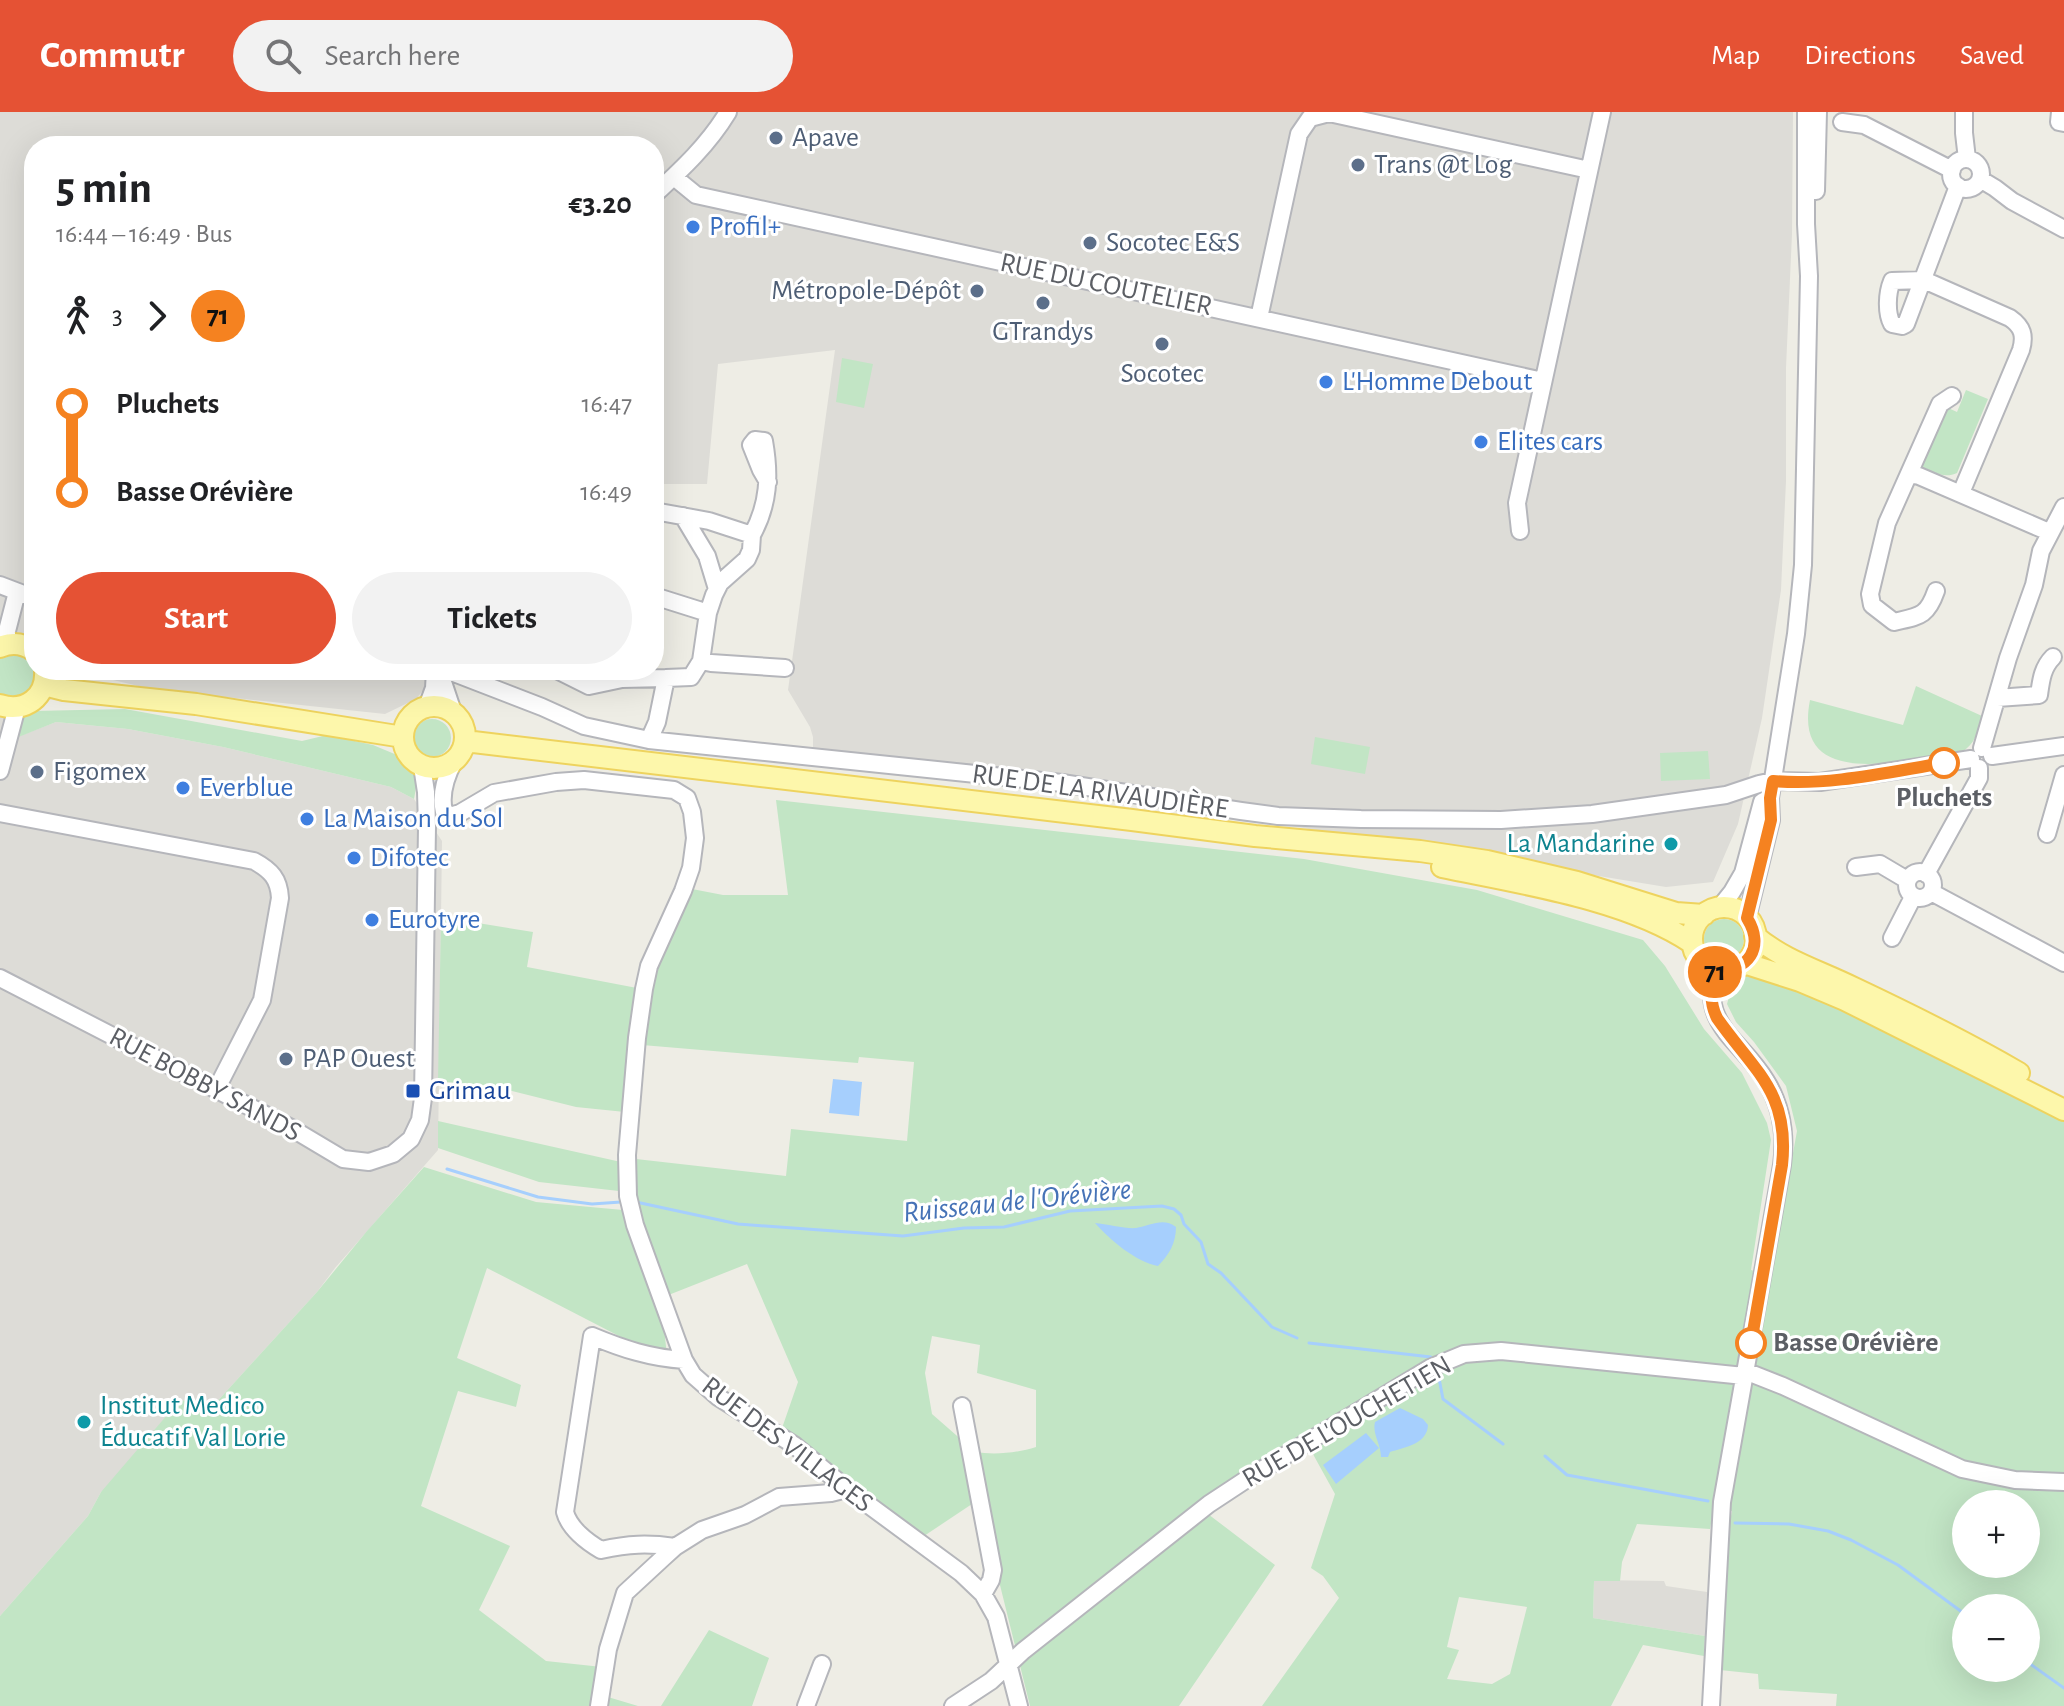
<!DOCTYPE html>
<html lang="en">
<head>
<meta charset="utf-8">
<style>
  :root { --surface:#fff; --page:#f2f2f2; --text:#202124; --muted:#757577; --accent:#e55234 }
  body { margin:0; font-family:"Alegreya Sans",sans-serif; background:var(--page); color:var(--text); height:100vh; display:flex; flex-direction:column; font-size:30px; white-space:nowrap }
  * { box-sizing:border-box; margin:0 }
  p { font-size:26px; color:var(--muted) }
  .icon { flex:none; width:44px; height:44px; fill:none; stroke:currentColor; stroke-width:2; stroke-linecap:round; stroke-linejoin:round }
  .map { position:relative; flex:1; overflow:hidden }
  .details { position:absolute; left:24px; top:24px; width:640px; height:544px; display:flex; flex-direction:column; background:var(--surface); border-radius:32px; box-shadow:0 8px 32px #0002 }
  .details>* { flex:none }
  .badge { padding:0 16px; border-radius:26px; font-size:28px; line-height:52px }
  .tools { position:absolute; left:1952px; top:1378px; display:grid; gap:16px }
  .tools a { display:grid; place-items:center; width:88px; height:88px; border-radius:50%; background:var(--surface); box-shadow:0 8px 32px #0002; font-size:40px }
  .map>.badge { position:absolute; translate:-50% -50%; box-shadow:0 0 0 4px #fff }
  .legs { display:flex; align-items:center; gap:12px; height:88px; padding:0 32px; font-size:26px }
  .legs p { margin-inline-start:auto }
  .head { display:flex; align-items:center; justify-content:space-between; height:136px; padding:0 32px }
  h1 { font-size:44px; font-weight:700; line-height:60px }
  .button { display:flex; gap:16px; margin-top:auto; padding:16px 32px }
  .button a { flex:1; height:92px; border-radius:48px; background:var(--accent); color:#fff; font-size:32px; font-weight:700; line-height:92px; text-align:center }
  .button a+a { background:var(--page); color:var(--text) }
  ul { padding:0 32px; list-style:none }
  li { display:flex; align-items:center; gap:28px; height:88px; font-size:30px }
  li i { display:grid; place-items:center; width:12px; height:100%; margin:0 10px; background:currentColor }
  li i::after { content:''; width:20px; height:20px; margin:-10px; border:6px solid; border-radius:50%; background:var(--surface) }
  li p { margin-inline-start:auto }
  li:first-child i { background:linear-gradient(#0000 50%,currentColor 0) }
  li:last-child i { background:linear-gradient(currentColor 50%,#0000 0) }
  header { display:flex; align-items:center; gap:48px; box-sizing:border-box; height:112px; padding:0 40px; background:var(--accent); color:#fff }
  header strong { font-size:38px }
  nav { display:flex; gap:44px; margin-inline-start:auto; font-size:28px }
  .search { width:560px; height:72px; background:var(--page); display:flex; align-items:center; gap:20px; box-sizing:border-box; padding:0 28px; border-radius:44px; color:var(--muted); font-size:30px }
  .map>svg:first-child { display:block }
  .industrial { fill:#dddcd7 }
  .green { fill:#c2e5c5; fill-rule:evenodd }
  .water { fill:#a6cffd }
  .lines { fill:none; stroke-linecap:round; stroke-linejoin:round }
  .stream { stroke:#a6cffd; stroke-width:3 }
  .minor-casing { stroke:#b5b6bb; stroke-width:20 }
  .major-casing { stroke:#eed35e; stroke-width:24 }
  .minor { stroke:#fff; stroke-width:16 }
  .major { stroke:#fdf7ab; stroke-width:20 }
  .line-1-casing { stroke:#fff; stroke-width:18 }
  .line-1 { stroke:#f58220; stroke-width:12 }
  .service-dot { fill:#5c6f8a; stroke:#fff; stroke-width:3 }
  .shop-dot { fill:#3f7fe0; stroke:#fff; stroke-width:3 }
  .stop-1-dot { fill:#fff; stroke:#f58220; stroke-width:4 }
  .culture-dot { fill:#0f9aa8; stroke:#fff; stroke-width:3 }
  .transit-dot { fill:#1a4fb4; stroke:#fff; stroke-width:3 }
  .labels { text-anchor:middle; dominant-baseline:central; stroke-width:6; stroke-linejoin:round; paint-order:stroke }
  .service-label { font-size:28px; fill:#4e5e75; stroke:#fff; text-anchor:start }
  .shop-label { font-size:28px; fill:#366cbe; stroke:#fff; text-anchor:start }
  .street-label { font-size:28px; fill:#5c5f65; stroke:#fff }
  .stop-label { font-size:28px; font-weight:bold; fill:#5c5f65; stroke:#fff }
  .culture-label { font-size:28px; fill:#0d838f; stroke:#fff; text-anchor:end }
  .transit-label { font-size:28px; fill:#164399; stroke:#fff; text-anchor:start }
  .water-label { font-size:30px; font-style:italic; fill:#4673b7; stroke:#fff }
</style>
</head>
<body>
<header>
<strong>Commutr</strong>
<div class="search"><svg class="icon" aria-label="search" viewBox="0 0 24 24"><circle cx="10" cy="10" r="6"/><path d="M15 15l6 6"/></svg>Search here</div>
<nav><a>Map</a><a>Directions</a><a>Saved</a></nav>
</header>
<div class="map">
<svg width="2064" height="1594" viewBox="0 0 2064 1594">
  <rect width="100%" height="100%" fill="#eeede5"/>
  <path class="industrial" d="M0 0H1793L1792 122 1786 256V369L1781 478 1762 606 1738 712 1713 770 1666 775 813 636V625L810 615 788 578 835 238 718 252 707 372H654V34H34V531L0 525Z
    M71 558H440L416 587 385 602 151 577Z
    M0 601 21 605 17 625 56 610 128 617 223 635 391 675 414 687 442 729 438 1038 335 1156 317 1180 213 1294 101 1380 88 1404 0 1504Z
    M1594 1468 1664 1469 1666 1474 1707 1480 1705 1524 1593 1506Z"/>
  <path class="green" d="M842 246 873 252 864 296 836 290Z
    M1966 278 1988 287 1957 361C1944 367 1933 360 1921 354L1946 295 1957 300Z
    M8 539 29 545C40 561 37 579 17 586L0 583V542Z
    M1916 574 1982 604C1978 617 1977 628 1966 637 1955 646 1932 645 1918 647 1868 655 1795 663 1810 588L1903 613Z
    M125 597 302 629 327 623 373 633 397 643 413 660 417 670 414 687 391 675 223 635 128 617 56 610 16 626 21 605 34 599Z
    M413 626a19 19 0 1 1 38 0a19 19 0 1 1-38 0Z
    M1315 625 1370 635 1365 662 1311 652Z
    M1708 639 1710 667 1661 669 1660 641Z
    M776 688 1304 747 1477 778 1643 828 1665 854 1704 917 1742 961 1767 1011 1771 1028 1751 1158 1771 1163 1797 1019 1786 974 1754 930 1736 910 1727 892 1735 863 1747 860 1766 864 1888 918 2064 1009V1594H1836L1837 1582 1759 1577 1758 1562 1720 1558 1727 1424 1732 1399 1714 1395 1710 1417 1637 1412 1622 1450 1620 1469H1594L1593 1506 1705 1524 1704 1544 1643 1533 1611 1594H1262L1339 1486 1323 1464 1311 1456 1335 1382 1314 1344 1305 1321 1199 1390 1208 1402 1275 1453 1179 1594H1030L998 1465 975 1340C995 1343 1017 1341 1036 1335V1278L977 1261 980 1233 932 1224 925 1261 932 1302 964 1330 975 1390 921 1426 781 1319 798 1270 747 1152 666 1184 636 1097V1047L786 1064 791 1017 907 1029 914 950 859 945 858 951 642 933 655 855 692 777 723 783H788ZM1966 1392H2026V1452H1966ZM1459 1485 1527 1495 1510 1562 1492 1572 1447 1567 1459 1538 1447 1535ZM1966 1496H2026V1556H1966Z
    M441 805 533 820 527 855 637 876 625 1000 576 995 496 975 438 969Z
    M1704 827a20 20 0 1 1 40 0a20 20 0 1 1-40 0Z
    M438 1009 621 1050 619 1079 539 1070 438 1036Z
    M424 1055 536 1090 623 1098 663 1208 667 1243 646 1238 487 1156 457 1246 521 1273 516 1295 458 1279 421 1394 510 1434 479 1498 546 1549 602 1555 598 1582 638 1594H0V1504L88 1404 101 1380 180 1288 213 1294 317 1180 367 1119Z
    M709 1518 769 1546 752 1594H661Z"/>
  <path class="water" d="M833 967 862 970 859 1004 829 1001Z
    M1095 1111C1107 1112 1126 1117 1136 1116 1150 1114 1163 1105 1176 1115 1176 1131 1169 1143 1158 1154 1136 1150 1110 1128 1095 1111Z
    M1400 1296 1423 1307 1428 1313C1427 1332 1406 1335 1390 1340L1388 1345H1381C1381 1332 1372 1322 1375 1310Z
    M1366 1321 1379 1336 1336 1372 1323 1353Z"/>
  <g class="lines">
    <path class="stream" d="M447 1057 538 1085 592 1092 621 1090
      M636 1090 738 1112 903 1124 964 1116 1004 1115 1070 1099 1162 1094 1174 1097 1181 1103 1184 1112 1201 1130 1208 1152 1221 1161 1272 1215 1297 1226
      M1309 1231 1431 1245
      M1438 1261 1443 1287 1503 1332
      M1545 1344 1567 1363 1708 1389
      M1735 1411 1789 1412 1828 1419 1851 1428 1898 1453 1966 1503
      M2026 1549 2064 1576"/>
    <defs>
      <path id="minor" d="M1964 0V21L1967 47
        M2060 0 2059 10 2064 11
        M1842 10 1864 13 1952 58
        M1951 62a15 15 0 1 1 30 0a15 15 0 1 1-30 0Z
        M674 65 696 83 1543 269
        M1980 67 1995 76 2012 89 2064 117
        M1958 74 1906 212 1902 214 1892 212C1886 201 1887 181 1892 169L1924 168 2010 206C2023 215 2025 224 2021 238L1961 381
        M1816 79 1818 0
        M654 83C682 57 708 33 728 0
        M1259 206 1299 22 1310 6 1329 1 1589 58
        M1909 364 1914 363 1919 364 2049 420
        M683 404 707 444 717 477
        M1520 419 1517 391 1602 0
        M752 423C769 392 770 363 764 329L755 328 751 333 761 358 768 370
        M0 473 34 486
        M1936 479C1927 505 1919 504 1894 510L1872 493 1870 482 1887 411 1940 292 1952 284
        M654 484 708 501
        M7 532V519L17 480
        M701 549 711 551 785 556
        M557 558 589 574 622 567 666 566
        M436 563 443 560 454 561 542 595 584 614 649 628 1062 671 1241 699 1278 704 1361 707 1501 708 1592 702 1726 683 1759 672 1773 669 1820 670 1971 647
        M436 563 444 573 453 600
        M1997 586 2039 583C2041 569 2042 556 2053 545
        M427 595 434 576 435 558
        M649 628 657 610 666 566 691 565 701 549 708 501 714 483 720 471 747 447 751 438 752 423 709 409 654 399
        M1982 636 2008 546 2034 473 2041 439 2064 395
        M1992 644 2064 634
        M454 649C446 664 440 683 444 700L450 704 460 701 494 681 556 670 584 668 674 678 687 686 692 700 695 726 691 756 683 779 649 854 644 877 637 926 627 1043 628 1084 635 1113 648 1149 684 1248 693 1263 718 1285 794 1333 847 1377 961 1461 983 1482 996 1505 1019 1594
        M0 659 17 595
        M0 701 254 749C271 758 279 767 280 786L262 888 216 978
        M2047 722 2064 663
        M1856 755 1880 752 1907 768
        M1907 773a13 13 0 1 1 26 0a13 13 0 1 1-26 0Z
        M1926 762 1979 666V656
        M1931 780 2064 851
        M1720 795 1732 780 1743 761 1762 690 1770 686
        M1747 806 1771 708 1770 686 1796 522 1803 453 1809 164 1806 112V0
        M1892 826 1913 785
        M0 866 291 1016 343 1047 369 1050 393 1042 411 1027 420 1008 423 986 427 715 426 680 422 654
        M1745 1259 1783 1274 1962 1357 2015 1368 2064 1370
        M962 1294 993 1458 991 1468 983 1482
        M675 1435C647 1431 629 1432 601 1438 587 1430 569 1416 565 1400L592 1224C623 1237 651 1246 684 1248
        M599 1594 608 1537 625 1481 664 1445 675 1435 702 1418 745 1403 779 1385 831 1381 847 1377
        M806 1594 822 1552
        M953 1594 991 1569 1023 1539 1209 1392 1253 1363 1430 1256 1464 1242 1501 1239 1744 1264
        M1711 1594 1722 1390 1782 1053C1786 1023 1782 995 1766 969 1741 927 1700 915 1715 858"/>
      <path id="major" d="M0 535C12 530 23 531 34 539
        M44 573 64 578 196 592 403 625
        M0 593C25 601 47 585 45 558
        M403 625a31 31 0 1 1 62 0a31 31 0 1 1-62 0Z
        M465 629 1132 708 1255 724 1420 739 1487 749 1577 770 1676 801 1704 803
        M1442 755C1519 771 1627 787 1692 831
        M1692 827a32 32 0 1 1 64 0a32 32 0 1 1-64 0Z
        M1755 824C1784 849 1820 859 1854 876 1909 902 1966 930 2019 961
        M1744 851 1800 869 1845 888 2064 998"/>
    </defs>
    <use href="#minor" class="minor-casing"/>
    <use href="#major" class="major-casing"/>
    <use href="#minor" class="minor"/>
    <use href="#major" class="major"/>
  </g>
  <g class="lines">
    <defs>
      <path id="line-1" d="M1751 1231 1782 1053C1790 980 1754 959 1717 906 1709 890 1711 875 1715 858 1749 860 1765 835 1747 806L1771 708 1770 686 1773 669C1830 674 1888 660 1944 651"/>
    </defs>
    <use href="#line-1" class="line-1-casing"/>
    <use href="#line-1" class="line-1"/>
  </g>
  <g class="service-dot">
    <circle cx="776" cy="26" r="8"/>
    <circle cx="1358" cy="53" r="8"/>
    <circle cx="1090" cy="131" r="8"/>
    <circle cx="977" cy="179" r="8"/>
    <circle cx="1043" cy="191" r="8"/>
    <circle cx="1162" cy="232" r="8"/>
    <circle cx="37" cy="660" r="8"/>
    <circle cx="286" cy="947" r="8"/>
  </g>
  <g class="shop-dot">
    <circle cx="693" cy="115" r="8"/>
    <circle cx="1326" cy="270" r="8"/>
    <circle cx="1481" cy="330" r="8"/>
    <circle cx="183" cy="676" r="8"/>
    <circle cx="307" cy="707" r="8"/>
    <circle cx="354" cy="746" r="8"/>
    <circle cx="372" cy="808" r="8"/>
  </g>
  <g class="stop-1-dot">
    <circle cx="1944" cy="651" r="14"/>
    <circle cx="1751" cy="1231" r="14"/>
  </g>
  <g class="culture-dot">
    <circle cx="1671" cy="732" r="8"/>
    <circle cx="84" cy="1310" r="8"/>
  </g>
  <rect class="transit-dot" x="405" y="971" width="16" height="16" rx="4"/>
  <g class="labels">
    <g class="service-label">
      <text x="792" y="26">Apave</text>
      <text x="1374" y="53">Trans @t Log</text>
      <text x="1106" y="131">Socotec E&amp;S</text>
      <text x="961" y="179" text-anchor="end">Métropole-Dépôt</text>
      <text x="1043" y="220" text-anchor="middle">GTrandys</text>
      <text x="1162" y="262" text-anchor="middle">Socotec</text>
      <text x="53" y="660">Figomex</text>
      <text x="302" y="947">PAP Ouest</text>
    </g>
    <g class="shop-label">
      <text x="709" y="115">Profil+</text>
      <text x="1342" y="270">L'Homme Debout</text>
      <text x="1497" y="330">Elites cars</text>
      <text x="199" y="676">Everblue</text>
      <text x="323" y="707">La Maison du Sol</text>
      <text x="370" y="746">Difotec</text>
      <text x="388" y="808">Eurotyre</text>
    </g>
    <g class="street-label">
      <text transform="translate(1106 173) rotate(12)">RUE DU COUTELIER</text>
      <text transform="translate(1100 680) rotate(8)">RUE DE LA RIVAUDIÈRE</text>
      <text transform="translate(205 973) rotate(28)">RUE BOBBY SANDS</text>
      <text transform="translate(1347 1310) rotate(-30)">RUE DE L'OUCHETIEN</text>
      <text transform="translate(787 1333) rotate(37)">RUE DES VILLAGES</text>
    </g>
    <g class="stop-label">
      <text x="1944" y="686">Pluchets</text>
      <text x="1773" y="1231" text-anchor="start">Basse Orévière</text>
    </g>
    <g class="culture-label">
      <text x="1655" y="732">La Mandarine</text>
      <text x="100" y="1294" text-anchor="start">Institut Medico<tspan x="100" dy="32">Éducatif Val Lorie</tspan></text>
    </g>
    <g class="transit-label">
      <text x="429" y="979">Grimau</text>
    </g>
    <g class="water-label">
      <text transform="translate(1017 1089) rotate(-6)">Ruisseau de l'Orévière</text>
    </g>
  </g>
</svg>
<div class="tools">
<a>+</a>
<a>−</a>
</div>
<b class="badge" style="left:1715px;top:860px;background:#f58220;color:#111">71</b>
<section class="details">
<div class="head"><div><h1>5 min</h1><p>16:44 – 16:49 · Bus</p></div><b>€3.20</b></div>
<div class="legs"><svg class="icon" aria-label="walk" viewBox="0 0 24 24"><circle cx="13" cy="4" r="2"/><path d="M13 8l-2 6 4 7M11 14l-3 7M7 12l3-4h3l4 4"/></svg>3<svg class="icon" aria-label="forward" viewBox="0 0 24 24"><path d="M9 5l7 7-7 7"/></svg><b class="badge" style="background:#f58220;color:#111">71</b></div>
<ul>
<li><i style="color:#f58220"></i><b>Pluchets</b><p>16:47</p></li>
<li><i style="color:#f58220"></i><b>Basse Orévière</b><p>16:49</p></li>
</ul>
<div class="button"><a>Start</a><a>Tickets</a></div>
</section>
</div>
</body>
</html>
